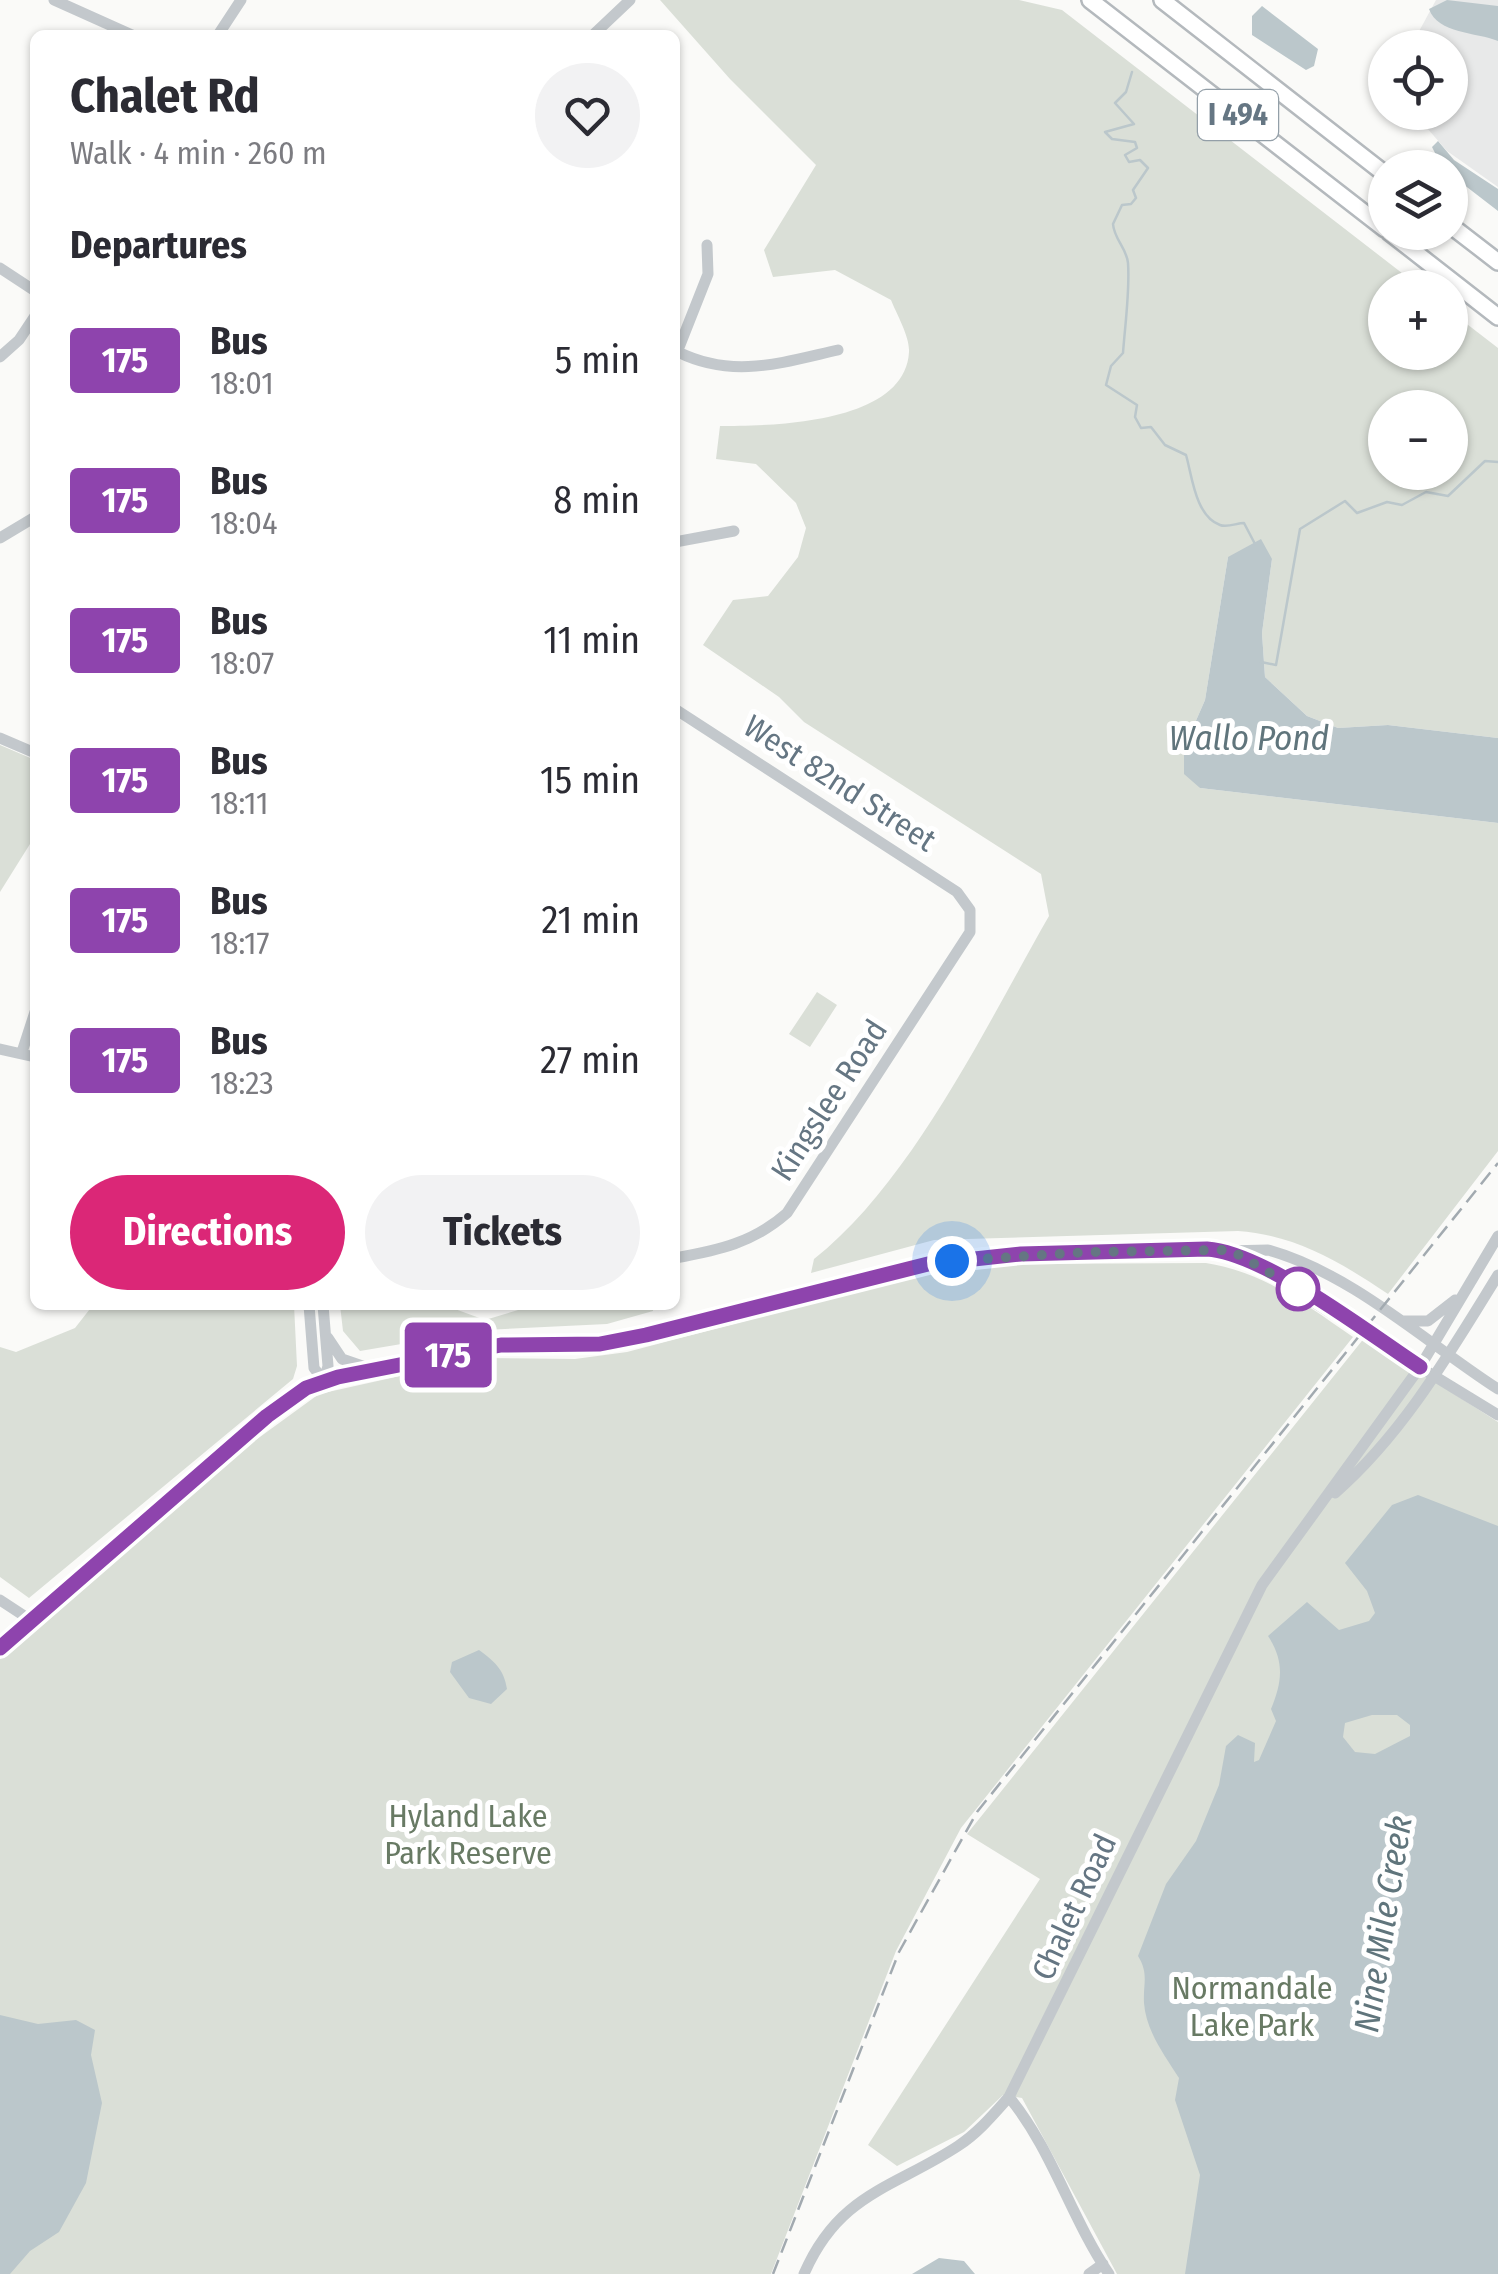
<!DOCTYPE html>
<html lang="en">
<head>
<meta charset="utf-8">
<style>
  :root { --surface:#fff; --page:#f2f2f3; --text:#2b2b33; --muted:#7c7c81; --accent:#db2777 }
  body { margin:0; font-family:"Fira Sans Condensed",sans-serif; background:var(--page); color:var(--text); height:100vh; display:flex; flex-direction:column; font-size:38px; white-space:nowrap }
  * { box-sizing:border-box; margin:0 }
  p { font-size:32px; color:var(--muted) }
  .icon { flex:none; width:55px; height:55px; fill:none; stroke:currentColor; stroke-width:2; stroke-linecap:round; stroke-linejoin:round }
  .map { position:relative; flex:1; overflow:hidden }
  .side { position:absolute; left:30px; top:30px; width:650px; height:1280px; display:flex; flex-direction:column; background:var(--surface); border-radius:15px; box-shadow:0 2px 8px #0004 }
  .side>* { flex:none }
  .badge { padding:0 20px; border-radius:8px; font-size:35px; line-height:65px }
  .fabs { position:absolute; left:1368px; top:30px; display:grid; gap:20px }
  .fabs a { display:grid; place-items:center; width:100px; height:100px; border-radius:50%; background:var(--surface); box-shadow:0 2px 8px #0004; font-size:50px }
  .you { position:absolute; width:50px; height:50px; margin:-25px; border:8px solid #fff; border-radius:50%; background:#1a73e8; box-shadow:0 0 0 15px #1a73e833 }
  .map>.badge { position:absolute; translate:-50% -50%; box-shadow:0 0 0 5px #fff }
  h2 { padding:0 40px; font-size:38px; line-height:90px }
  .round { display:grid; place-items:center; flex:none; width:105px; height:105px; border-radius:52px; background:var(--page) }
  .headline { display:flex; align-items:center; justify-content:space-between; height:170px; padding:0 40px }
  h1 { font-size:48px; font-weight:700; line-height:75px }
  .action { display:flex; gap:20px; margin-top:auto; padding:20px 40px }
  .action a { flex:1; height:115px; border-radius:60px; background:var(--accent); color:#fff; font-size:40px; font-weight:700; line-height:115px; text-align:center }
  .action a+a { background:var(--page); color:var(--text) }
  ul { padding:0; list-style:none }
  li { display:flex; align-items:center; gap:30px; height:140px; padding:0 40px }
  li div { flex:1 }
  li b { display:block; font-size:38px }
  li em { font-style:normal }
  li .badge { min-width:110px; font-weight:700; text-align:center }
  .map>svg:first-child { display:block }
  .built { fill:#e8e9e9 }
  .green { fill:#dadfd7; fill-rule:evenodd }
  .water { fill:#bbc7cb; fill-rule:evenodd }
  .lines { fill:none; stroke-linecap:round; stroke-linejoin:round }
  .stream { stroke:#bbc7cb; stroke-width:2.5 }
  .highway-casing { stroke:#b4b9bd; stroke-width:20 }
  .minor { stroke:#c3c8cc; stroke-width:11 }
  .highway { stroke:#fff; stroke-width:15 }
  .rail { stroke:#a2aab0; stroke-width:2.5; stroke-dasharray:15 8; stroke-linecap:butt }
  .line-casing { stroke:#fff; stroke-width:22 }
  .line { stroke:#8e44ad; stroke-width:15 }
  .walk { stroke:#657683; stroke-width:10; stroke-dasharray:0 18 }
  .stop-dot { fill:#fff; stroke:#8e44ad; stroke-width:5 }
  .labels { text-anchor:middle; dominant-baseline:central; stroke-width:10; stroke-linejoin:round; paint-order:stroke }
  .shield { fill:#fff; stroke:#939fa8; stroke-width:2.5 }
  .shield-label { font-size:30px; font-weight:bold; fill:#657683 }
  .street-label { font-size:32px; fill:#657683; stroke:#fff }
  .park-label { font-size:32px; fill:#687a64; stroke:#fff }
  .water-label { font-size:35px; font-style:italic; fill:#60757c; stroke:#fff }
</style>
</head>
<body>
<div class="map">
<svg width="1498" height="2274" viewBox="0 0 1498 2274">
  <rect width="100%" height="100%" fill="#fafaf8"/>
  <path class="built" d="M1436 0H1498V187L1447 151 1414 113 1450 112V48H1410Z"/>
  <path class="green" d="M660 0H1019L1062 10 1420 287 1385 288V352H1450V311L1498 348V738L1388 725 1338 728 1307 716 1265 677 1262 633 1272 559 1228 557 1205 700 1184 748 1200 788 1498 823V1151L1388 1294C1340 1262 1296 1235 1238 1231L934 1240 811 1273 814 1259C912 1182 987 1024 1049 916L1041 874 804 722 779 697 703 645 733 600 768 596 798 557 806 528 796 503 756 464 716 459 720 426C772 426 905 424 909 352 910 337 897 315 891 300L835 270 773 277 764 250 816 165 730 79ZM1385 408H1450V472H1385Z
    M0 745 35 760V836L0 892Z
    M817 992 837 1005 810 1047 789 1034Z
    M1206 1263C1264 1272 1306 1305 1353 1337L961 1828 896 1951 771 2274H0V1658L213 1471 319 1394 481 1358 575 1359 627 1352 908 1278 989 1264Z
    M93 1305H294L297 1366 293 1379 29 1598 0 1577V1347L16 1352 75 1328Z
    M340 1305H444L485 1320 535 1305H653V1311L607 1324 484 1330 360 1351 343 1331Z
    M1365 1337 1498 1422V2274H1117L1022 2098 1003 2095 964 2132 897 2166 868 2145 1040 1879 967 1834Z"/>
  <path class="water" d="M1447 0 1498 6V41C1476 32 1438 34 1429 9Z
    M1262 6 1318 49 1314 66 1306 70 1252 35V16Z
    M1438 141 1454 160 1498 189V211L1450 174V168L1442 167 1432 147Z
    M1261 539 1272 559 1262 633 1265 677 1307 716 1338 728 1388 725 1498 738V823L1200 788 1184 774V748L1205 700 1228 557Z
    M1418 1495 1498 1526V2274H1185L1200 2175 1175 2100 1179 2078C1165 2056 1146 2031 1144 2003 1143 1983 1149 1974 1138 1956L1166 1884 1196 1841 1219 1785 1226 1746 1238 1735 1255 1743 1254 1762 1259 1760 1276 1721 1271 1709C1282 1682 1285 1662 1268 1636L1307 1602 1339 1630 1369 1621 1375 1613 1367 1591 1345 1563 1392 1505ZM1372 1715H1397L1410 1725V1736L1375 1754 1355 1752 1343 1737 1345 1723Z
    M479 1650C494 1661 504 1669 507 1689L491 1704 469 1698 450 1672 452 1662Z
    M0 2015 38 2024 76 2020 95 2030 91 2055 102 2103 86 2183 59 2232 30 2251 10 2274H0Z
    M939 2258 964 2261 975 2274H912Z"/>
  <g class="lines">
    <path class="stream" d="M1132 72 1126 92 1115 103 1134 124 1105 132 1112 139 1135 142 1137 148 1125 155 1129 162 1140 160 1148 168 1133 190 1136 198 1131 204 1122 205 1113 224C1114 239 1127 249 1128 263 1130 291 1125 325 1123 353L1111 366 1106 385 1137 405 1135 417 1141 428 1151 427 1165 445 1186 455C1192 475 1195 516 1220 525 1227 528 1237 523 1244 523L1255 544
      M1261 662 1276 665 1300 529 1345 501 1357 513 1387 502 1402 505 1426 492 1448 496 1485 461 1498 462"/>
    <defs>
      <path id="highway" d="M1090 0 1385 229
        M1162 0 1385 174
        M1450 225 1498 262
        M1389 232 1498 317"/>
    </defs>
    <use href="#highway" class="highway-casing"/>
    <path class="minor" d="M54 0 132 35
      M218 35 241 0
      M593 35 630 0
      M0 268 35 291
      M678 352C733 379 780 363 838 350
      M676 355 708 274 707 245
      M0 357 19 340 35 316
      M0 538 35 517
      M675 542 734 531
      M675 709 957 892 970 910V932L787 1213C753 1243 719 1250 675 1258
      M0 738 35 753
      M0 1049 35 1057
      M22 1052 35 1012
      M1233 1253 1498 1415
      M309 1305 314 1368 324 1381
      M323 1305 328 1366 324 1381
      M1402 1321H1428L1455 1300
      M328 1338 342 1359 371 1369
      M1335 1493C1403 1434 1451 1351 1498 1275
      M0 1600 32 1621
      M0 1648 267 1415 324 1381 501 1345 600 1344 928 1265 977 1257 1268 1250C1353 1274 1425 1342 1498 1389
      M1009 2097C1052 2149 1071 2218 1109 2274
      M804 2274C839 2193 894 2188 958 2146 978 2133 993 2115 1009 2097L1262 1585 1420 1367 1498 1236
      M1089 2274 1103 2264"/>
    <use href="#highway" class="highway"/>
    <path class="rail" d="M773 2274 899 1952 977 1812 1498 1163"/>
  </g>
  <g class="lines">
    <defs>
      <path id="line" d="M0 1648 267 1416 306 1388 338 1377 501 1345 600 1344 646 1335 928 1264 1021 1254 1207 1249C1265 1253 1368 1333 1420 1367"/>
    </defs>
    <use href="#line" class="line-casing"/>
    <use href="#line" class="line"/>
    <path class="walk" d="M952 1261 1088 1252 1230 1250 1298 1289"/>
  </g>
  <circle class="stop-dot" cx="1298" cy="1289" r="20"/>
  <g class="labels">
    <rect class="shield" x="1198" y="90" width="80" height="50" rx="8"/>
    <g class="shield-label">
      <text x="1238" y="115">I 494</text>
    </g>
    <g class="street-label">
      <text transform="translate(840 783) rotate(33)">West 82nd Street</text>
      <text transform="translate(829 1100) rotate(-57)">Kingslee Road</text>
      <text transform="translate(1074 1907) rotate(-65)">Chalet Road</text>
    </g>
    <g class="park-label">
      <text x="468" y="1816">Hyland Lake<tspan x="468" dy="37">Park Reserve</tspan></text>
      <text x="1252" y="1988">Normandale<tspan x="1252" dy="37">Lake Park</tspan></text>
    </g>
    <g class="water-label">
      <text x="1249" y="738">Wallo Pond</text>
      <text transform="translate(1383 1924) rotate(-81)">Nine Mile Creek</text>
    </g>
  </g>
</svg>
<div class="fabs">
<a><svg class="icon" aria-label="locate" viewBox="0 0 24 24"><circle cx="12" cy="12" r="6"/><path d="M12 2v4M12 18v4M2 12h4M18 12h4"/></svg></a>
<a><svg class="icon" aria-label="layers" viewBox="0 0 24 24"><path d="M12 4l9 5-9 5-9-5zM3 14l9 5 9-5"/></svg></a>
<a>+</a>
<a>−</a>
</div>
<div class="you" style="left:952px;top:1261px"></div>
<b class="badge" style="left:448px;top:1355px;background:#8e44ad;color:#fff">175</b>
<section class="side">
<div class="headline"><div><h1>Chalet Rd</h1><p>Walk · 4 min · 260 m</p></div><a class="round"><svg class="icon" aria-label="heart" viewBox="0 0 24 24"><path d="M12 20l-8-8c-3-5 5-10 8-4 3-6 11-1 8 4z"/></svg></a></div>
<h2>Departures</h2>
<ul>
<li><span class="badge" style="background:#8e44ad;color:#fff">175</span><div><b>Bus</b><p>18:01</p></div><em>5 min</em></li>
<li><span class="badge" style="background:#8e44ad;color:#fff">175</span><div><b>Bus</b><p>18:04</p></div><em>8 min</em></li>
<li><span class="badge" style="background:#8e44ad;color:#fff">175</span><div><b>Bus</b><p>18:07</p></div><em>11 min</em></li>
<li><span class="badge" style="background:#8e44ad;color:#fff">175</span><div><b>Bus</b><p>18:11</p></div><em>15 min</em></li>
<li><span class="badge" style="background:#8e44ad;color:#fff">175</span><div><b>Bus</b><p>18:17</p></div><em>21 min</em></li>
<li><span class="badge" style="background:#8e44ad;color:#fff">175</span><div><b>Bus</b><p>18:23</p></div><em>27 min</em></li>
</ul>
<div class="action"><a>Directions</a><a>Tickets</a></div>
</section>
</div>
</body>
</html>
